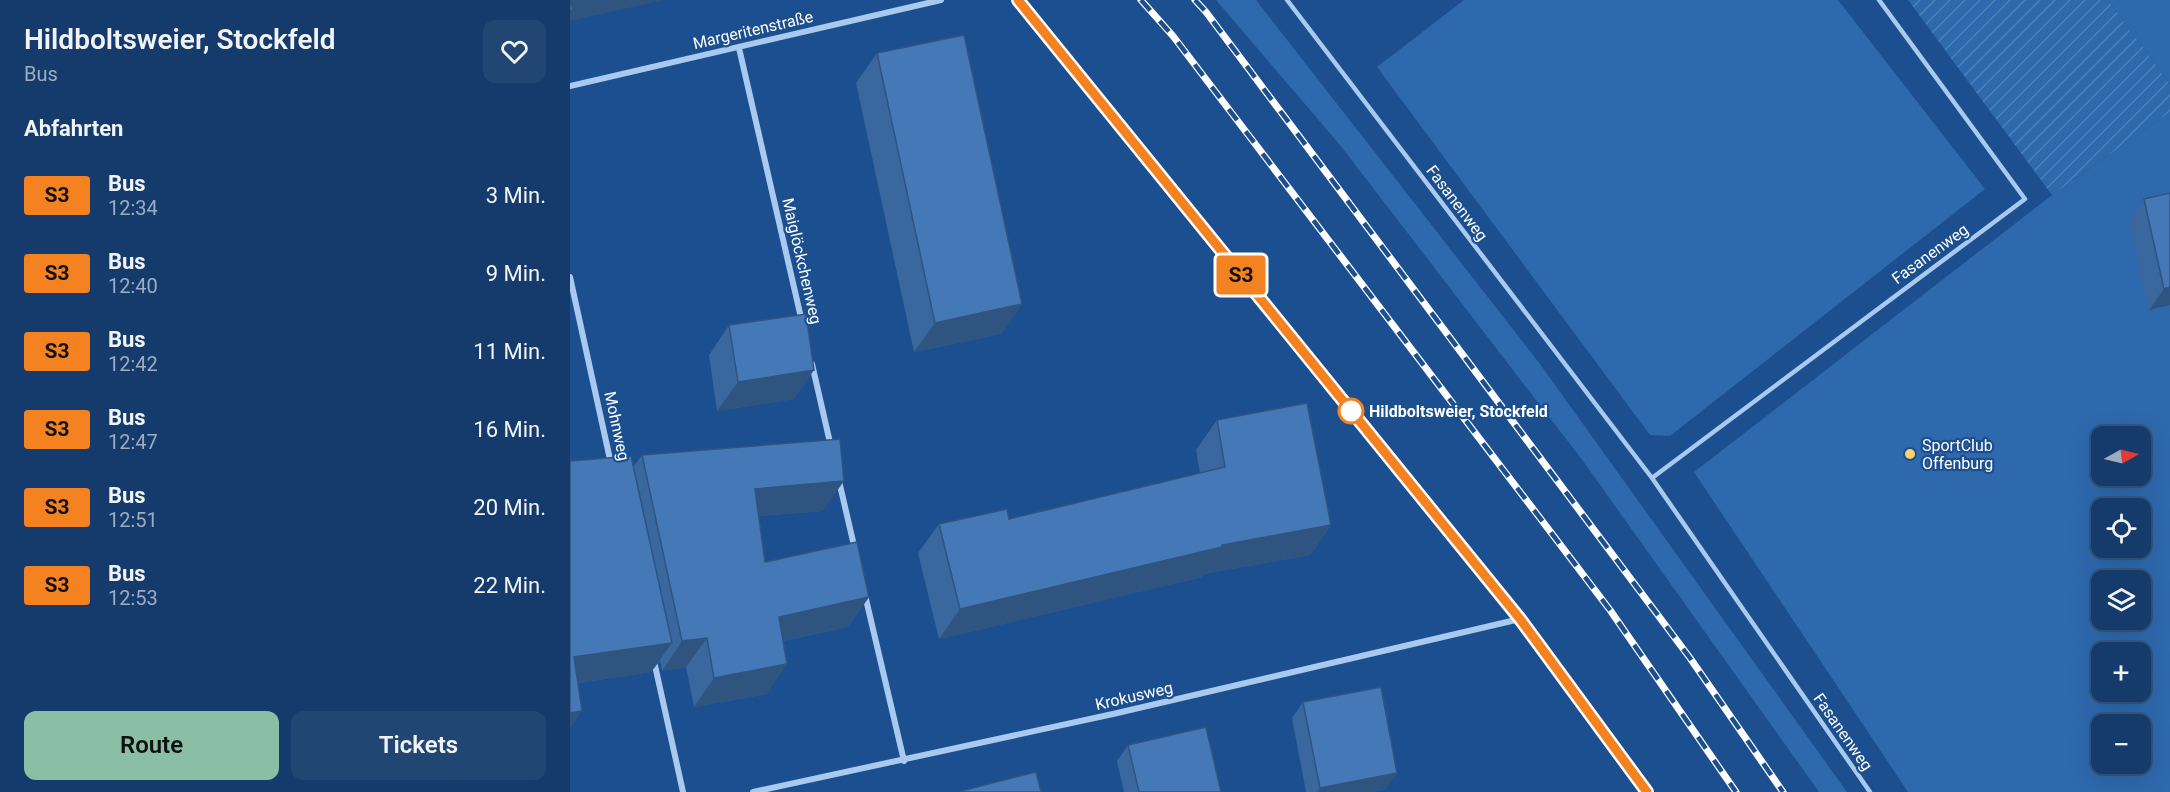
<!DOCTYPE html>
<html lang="de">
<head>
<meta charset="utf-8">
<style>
  :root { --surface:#143b6b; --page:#214673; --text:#f1f3f6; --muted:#9dadc1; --line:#33557e; --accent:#8abfa5 }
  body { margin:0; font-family:Roboto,sans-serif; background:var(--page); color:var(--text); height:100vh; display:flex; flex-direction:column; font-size:22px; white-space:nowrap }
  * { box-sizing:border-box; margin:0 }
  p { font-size:20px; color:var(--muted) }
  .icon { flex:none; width:33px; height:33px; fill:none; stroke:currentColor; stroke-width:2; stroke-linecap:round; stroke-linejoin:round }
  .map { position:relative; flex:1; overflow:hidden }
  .panel { display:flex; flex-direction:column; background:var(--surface); width:570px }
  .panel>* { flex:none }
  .badge { padding:0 12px; border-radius:4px; font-size:21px; line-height:39px }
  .needle { width:39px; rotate:82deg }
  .fabs { position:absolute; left:1521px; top:426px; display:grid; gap:12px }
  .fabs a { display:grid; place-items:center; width:60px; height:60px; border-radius:12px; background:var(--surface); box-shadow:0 6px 24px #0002,0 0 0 2px var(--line); font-size:30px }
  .map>.badge { position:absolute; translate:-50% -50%; box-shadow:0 0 0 3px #fff }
  h2 { padding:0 24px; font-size:22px; line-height:54px }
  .round { display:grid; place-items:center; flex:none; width:63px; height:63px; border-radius:12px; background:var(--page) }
  .summary { display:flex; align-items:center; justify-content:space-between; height:102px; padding:0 24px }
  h1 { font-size:28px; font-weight:600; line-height:45px }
  .cta { display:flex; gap:12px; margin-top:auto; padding:12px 24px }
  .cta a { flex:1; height:69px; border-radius:12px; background:var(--accent); color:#111; font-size:24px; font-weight:600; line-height:69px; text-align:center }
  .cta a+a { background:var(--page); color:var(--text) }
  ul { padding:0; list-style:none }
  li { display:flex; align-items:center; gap:18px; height:78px; padding:0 24px }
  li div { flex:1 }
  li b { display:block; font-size:22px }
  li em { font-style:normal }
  li .badge { min-width:66px; font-weight:700; text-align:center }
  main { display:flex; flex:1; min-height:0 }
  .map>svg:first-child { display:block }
  .green { fill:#2e69ad; fill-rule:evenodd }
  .garden { fill:url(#garden-furrows) }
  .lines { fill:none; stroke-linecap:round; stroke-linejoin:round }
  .lane { stroke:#a9c9ee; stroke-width:4.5 }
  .street { stroke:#a9c9ee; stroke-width:6 }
  .rail-casing { stroke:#fff; stroke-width:7 }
  .rail { stroke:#1b4f8f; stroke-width:4.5; stroke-dasharray:14; stroke-linecap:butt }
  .wall { fill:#3a679d }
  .shaded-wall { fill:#305480 }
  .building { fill:#4478b7; stroke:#305480; stroke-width:1.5 }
  .line-casing { stroke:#fff; stroke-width:14 }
  .line { stroke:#f58220; stroke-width:9 }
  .stop-dot { fill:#fff; stroke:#f58220; stroke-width:3 }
  .poi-dot { fill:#ffd166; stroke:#1b4f8f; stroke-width:2 }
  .labels { text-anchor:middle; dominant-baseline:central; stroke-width:4.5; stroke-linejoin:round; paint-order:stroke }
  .street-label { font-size:16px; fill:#fff; stroke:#1b4f8f }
  .stop-label { font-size:16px; font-weight:bold; fill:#fff; stroke:#1b4f8f; text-anchor:start }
  .poi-label { font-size:16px; fill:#fff; stroke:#1b4f8f; text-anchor:start }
</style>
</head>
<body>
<main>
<section class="panel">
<div class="summary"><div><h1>Hildboltsweier, Stockfeld</h1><p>Bus</p></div><a class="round"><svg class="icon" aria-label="heart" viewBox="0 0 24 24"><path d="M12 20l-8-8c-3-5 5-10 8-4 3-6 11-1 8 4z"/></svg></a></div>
<h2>Abfahrten</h2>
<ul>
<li><span class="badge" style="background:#f58220;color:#111">S3</span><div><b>Bus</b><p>12:34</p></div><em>3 Min.</em></li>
<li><span class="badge" style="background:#f58220;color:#111">S3</span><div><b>Bus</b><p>12:40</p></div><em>9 Min.</em></li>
<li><span class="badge" style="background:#f58220;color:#111">S3</span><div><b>Bus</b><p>12:42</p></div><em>11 Min.</em></li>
<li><span class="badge" style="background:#f58220;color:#111">S3</span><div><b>Bus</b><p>12:47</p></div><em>16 Min.</em></li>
<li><span class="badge" style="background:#f58220;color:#111">S3</span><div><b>Bus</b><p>12:51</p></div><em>20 Min.</em></li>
<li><span class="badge" style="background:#f58220;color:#111">S3</span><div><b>Bus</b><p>12:53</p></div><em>22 Min.</em></li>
</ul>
<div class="cta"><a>Route</a><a>Tickets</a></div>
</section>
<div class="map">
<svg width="1600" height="792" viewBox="0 0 1600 792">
  <defs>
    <pattern id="garden-furrows" width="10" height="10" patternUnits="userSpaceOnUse" patternTransform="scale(1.5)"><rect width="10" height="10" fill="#2e69ad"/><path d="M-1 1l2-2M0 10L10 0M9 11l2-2" fill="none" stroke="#4d80b9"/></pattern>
  </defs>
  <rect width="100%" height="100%" fill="#1b4f8f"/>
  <path class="green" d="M646 0H686L970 364 1277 792H1249L1013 461 770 145Z
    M894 0H1268L1415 189 1100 436 1080 435 807 67Z
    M1538 0H1600V84Z
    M1600 112V792H1338L1124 472 1482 195ZM1532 436H1570V476H1532ZM1532 508H1570V548H1532ZM1532 580H1570V620H1532ZM1532 652H1570V692H1532ZM1532 724H1570V764H1532Z"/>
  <path class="garden" d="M1338 0H1538L1600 84V112L1482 195Z"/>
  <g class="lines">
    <path class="lane" d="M717 0 1082 478
      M1300 792 1082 478 1455 199 1309 0"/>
    <path class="street" d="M448 0 950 619 1077 792
      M169 48 232 322
      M0 86 371 0
      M0 277 41 464
      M242 364 261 447
      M269 481 285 550
      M295 595 334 761
      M84 661 113 792
      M183 792 543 714 950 619"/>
    <defs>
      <path id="rail" d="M571 0 603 36 1040 610 1166 792
        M625 0 636 12 1120 658 1213 792"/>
    </defs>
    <use href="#rail" class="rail-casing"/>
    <use href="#rail" class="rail"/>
  </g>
  <path class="wall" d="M307 53 452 304 431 334 344 352 286 83Z
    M1600 193V305L1579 310 1559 221 1574 199Z
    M159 325 224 399 147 411 139 355Z
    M647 420 761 525 740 555 634 574 632 577 369 639 348 553 369 524 439 519 630 473 626 450Z
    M72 455 253 511 189 516 195 562 299 597 278 627 213 641 197 694 124 707 116 667 92 671 90 661 81 672 8 683 0 461 63 467Z
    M733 702 816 789 801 792H736L722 718Z
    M558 745 651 792H554L547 761Z"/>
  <path class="shaded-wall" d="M0 0H94L0 21Z
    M1600 287V305L1579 310 1594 289Z
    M452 304 431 334 344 352 365 323Z
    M244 370 224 399 147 411 168 382Z
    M274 481 253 511 165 518 185 489Z
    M761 525 740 555 634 574 632 577 369 639 390 609 652 545Z
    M299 597 278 627 188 646 209 617Z
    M137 638 116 667 92 671 112 641Z
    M102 643 81 672 0 684 4 657Z
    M217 664 197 694 124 707 144 678Z
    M12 711 0 729V713Z
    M827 773 816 789 801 792H747L750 788Z"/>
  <path class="building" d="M0 0 3 10 0 11Z
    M394 35 452 304 365 323 307 53Z
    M1600 193V287L1594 289 1574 199Z
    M236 314 244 370 168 382 159 325Z
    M737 403 761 525 652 545V547L390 609 369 524 437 509 439 519 655 467 647 420Z
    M270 439 274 481 185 489 195 562 287 542 299 597 209 617 217 664 144 678 137 638 112 641 72 455Z
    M61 456 102 643 4 657 12 711 0 713V461Z
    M811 687 827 773 750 788 733 702Z
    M636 727 651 792H569L558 745Z
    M466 772 471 792H392L391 791Z"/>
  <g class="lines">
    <defs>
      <path id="line" d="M448 0 950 619 1077 792"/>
    </defs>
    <use href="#line" class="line-casing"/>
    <use href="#line" class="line"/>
  </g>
  <circle class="stop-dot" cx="781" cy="411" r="12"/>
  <circle class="poi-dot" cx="1340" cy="454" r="6"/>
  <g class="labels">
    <g class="street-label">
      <text transform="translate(183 30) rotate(-13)">Margeritenstraße</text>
      <text transform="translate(887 203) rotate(53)">Fasanenweg</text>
      <text transform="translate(1360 254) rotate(-36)">Fasanenweg</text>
      <text transform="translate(232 261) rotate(77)">Maiglöckchenweg</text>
      <text transform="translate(47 426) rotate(78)">Mohnweg</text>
      <text transform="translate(564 696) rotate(-13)">Krokusweg</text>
      <text transform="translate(1273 732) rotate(55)">Fasanenweg</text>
    </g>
    <g class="stop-label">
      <text x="799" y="411">Hildboltsweier, Stockfeld</text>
    </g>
    <g class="poi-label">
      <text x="1352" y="445">SportClub<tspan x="1352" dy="18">Offenburg</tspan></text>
    </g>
  </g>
</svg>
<div class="fabs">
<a><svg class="needle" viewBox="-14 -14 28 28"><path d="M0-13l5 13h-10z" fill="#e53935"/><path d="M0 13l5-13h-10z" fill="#9dadc1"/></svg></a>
<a><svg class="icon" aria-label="locate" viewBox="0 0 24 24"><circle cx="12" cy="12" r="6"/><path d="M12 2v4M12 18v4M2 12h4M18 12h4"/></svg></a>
<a><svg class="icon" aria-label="layers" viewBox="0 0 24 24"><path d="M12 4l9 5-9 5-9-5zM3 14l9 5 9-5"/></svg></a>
<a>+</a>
<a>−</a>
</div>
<b class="badge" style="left:671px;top:275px;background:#f58220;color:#111">S3</b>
</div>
</main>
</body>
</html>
